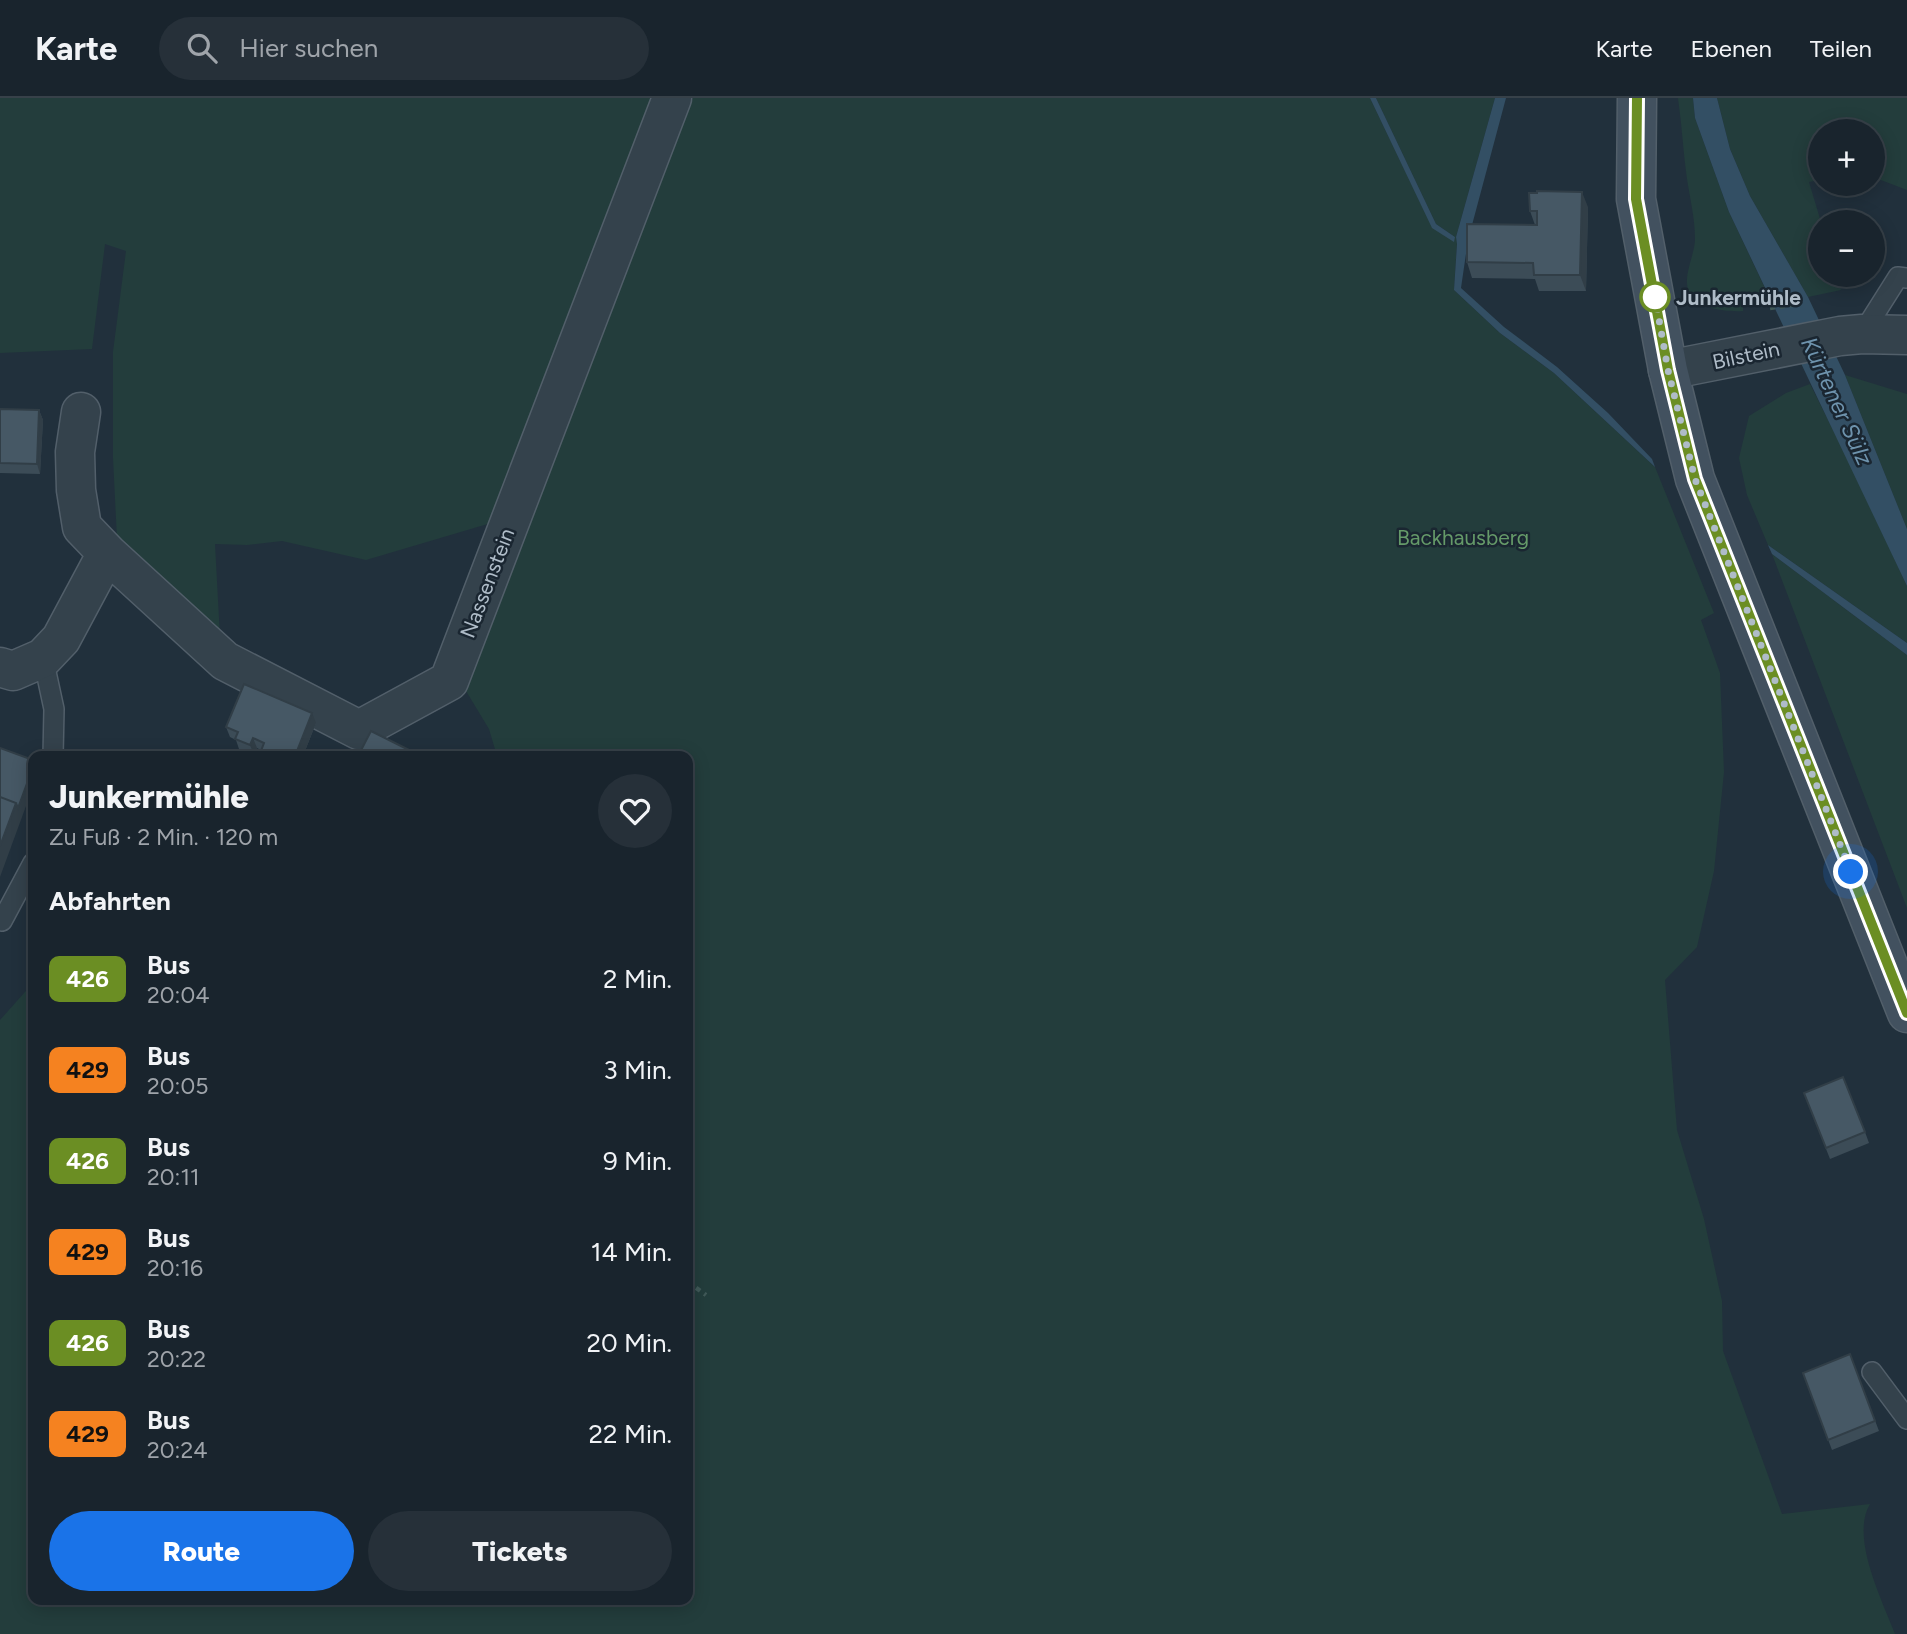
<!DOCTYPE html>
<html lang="de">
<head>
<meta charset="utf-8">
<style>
  :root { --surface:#19242d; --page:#263039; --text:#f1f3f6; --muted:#9fa4aa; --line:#374149; --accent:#1a73e8 }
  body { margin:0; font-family:Figtree,sans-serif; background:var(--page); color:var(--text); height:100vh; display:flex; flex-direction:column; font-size:26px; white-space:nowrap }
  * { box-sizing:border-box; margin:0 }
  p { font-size:23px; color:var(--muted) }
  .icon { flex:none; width:38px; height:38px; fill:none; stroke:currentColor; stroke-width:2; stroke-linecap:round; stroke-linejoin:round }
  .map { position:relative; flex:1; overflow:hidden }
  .details { position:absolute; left:28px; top:653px; width:665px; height:854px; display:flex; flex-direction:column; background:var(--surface); border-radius:14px; box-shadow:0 4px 18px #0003,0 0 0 2px var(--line) }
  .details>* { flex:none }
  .badge { padding:0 14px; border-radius:10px; font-size:24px; line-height:46px }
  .buttons { position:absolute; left:1808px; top:21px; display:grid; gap:14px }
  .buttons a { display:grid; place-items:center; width:77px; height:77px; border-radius:50%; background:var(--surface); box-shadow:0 4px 18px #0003,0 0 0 2px var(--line); font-size:35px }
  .you { position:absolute; width:35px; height:35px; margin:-18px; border:5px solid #fff; border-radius:50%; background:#1a73e8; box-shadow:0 0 0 10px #1a73e833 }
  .map>.badge { position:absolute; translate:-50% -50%; box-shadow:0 0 0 4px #fff }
  h2 { padding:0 21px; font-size:26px; line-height:63px }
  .round { display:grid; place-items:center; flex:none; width:74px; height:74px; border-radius:37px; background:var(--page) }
  .head { display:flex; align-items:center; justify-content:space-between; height:119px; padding:0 21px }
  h1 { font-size:33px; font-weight:800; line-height:52px }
  .cta { display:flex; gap:14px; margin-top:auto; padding:14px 21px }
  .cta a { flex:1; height:80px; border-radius:42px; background:var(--accent); color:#fff; font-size:28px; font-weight:800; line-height:80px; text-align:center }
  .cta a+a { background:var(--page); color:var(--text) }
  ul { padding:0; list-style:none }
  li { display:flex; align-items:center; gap:21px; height:91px; padding:0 21px }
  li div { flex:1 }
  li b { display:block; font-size:26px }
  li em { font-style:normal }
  li .badge { min-width:77px; font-weight:700; text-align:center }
  header { display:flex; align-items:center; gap:42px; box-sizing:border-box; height:98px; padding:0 35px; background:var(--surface); border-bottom:2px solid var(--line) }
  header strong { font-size:33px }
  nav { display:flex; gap:38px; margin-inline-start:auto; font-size:24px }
  .search { width:490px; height:63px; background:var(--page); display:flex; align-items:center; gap:18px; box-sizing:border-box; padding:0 24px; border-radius:38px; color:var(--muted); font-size:26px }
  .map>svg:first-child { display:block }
  .green { fill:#233d3c }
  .water { fill:#334f64 }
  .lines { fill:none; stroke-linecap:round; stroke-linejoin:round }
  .service-casing { stroke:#525f6a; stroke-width:22 }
  .minor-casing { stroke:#525f6a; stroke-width:41 }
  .tertiary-casing { stroke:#525f6a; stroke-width:41 }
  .secondary-casing { stroke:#525f6a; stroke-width:41 }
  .path { stroke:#405958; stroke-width:4.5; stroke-dasharray:5 5; stroke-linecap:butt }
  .service { stroke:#34424c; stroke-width:19 }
  .minor { stroke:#34424c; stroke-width:38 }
  .tertiary { stroke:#34424c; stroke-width:38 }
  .secondary { stroke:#42515f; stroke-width:38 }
  .wall { fill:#3c4c57 }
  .shaded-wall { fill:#313e47 }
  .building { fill:#465865; stroke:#313e47; stroke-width:2 }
  .line-casing { stroke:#fff; stroke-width:16 }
  .line { stroke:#6b8e23; stroke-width:10 }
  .walk { stroke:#afbcc8; stroke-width:7; stroke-dasharray:0 12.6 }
  .stop-dot { fill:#fff; stroke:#6b8e23; stroke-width:3.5 }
  .labels { text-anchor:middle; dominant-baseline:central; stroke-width:5; stroke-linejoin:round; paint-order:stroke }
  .stop-label { font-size:21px; font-weight:bold; fill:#afbcc8; stroke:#1a2631; text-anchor:start }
  .street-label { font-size:21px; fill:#afbcc8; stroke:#1a2631 }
  .park-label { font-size:21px; fill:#659a69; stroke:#1a2631 }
  .water-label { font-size:23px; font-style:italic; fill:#6e93ad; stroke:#1a2631 }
</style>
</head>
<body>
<header>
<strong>Karte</strong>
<div class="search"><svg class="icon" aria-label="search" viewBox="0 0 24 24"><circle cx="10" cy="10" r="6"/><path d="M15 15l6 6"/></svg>Hier suchen</div>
<nav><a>Karte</a><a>Ebenen</a><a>Teilen</a></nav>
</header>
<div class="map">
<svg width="1907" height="1536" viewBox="0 0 1907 1536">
  <rect width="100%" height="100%" fill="#21303c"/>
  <path class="green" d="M0 0H660L491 425 366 462 282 443 247 447 215 446 220 539 117 441 113 360V254L126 153 105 146 92 251 0 255Z
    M693 0H1370L1432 129 1455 139 1436 126 1376 0H1495L1456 139 1457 145 1454 192 1500 235 1554 275 1655 369 1714 515 1701 522 1720 575 1724 674 1714 773 1697 849 1665 882 1677 1032 1704 1121 1722 1203 1723 1253 1782 1416 1870 1406C1850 1439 1882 1502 1895 1536H0V922L33 885V1502H688V658H497L489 631 463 588 515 444Z
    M1678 0H1693L1695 20 1729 114 1771 203 1743 204V213C1726 214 1697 211 1689 194 1682 178 1695 157 1695 141 1695 120 1690 101 1687 81 1683 54 1682 27 1678 0Z
    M1717 0H1907V92L1873 79 1872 33H1820V82L1809 84 1821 124 1820 177H1836L1841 192 1808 199 1750 98 1730 51Z
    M1845 277 1907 296V431L1906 429Z
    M1810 286 1853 372 1907 488V545L1768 447 1747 397 1739 360 1749 318 1786 295Z
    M1772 456 1907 557V810Z"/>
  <path class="water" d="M1370 0H1376L1436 126 1455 139 1454 144 1432 130Z
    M1495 0H1506L1468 142 1461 190 1504 229 1557 269 1608 315 1652 361 1655 369 1554 275 1500 235 1454 192 1457 146 1456 139Z
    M1693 0H1717L1730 51 1750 98 1808 199 1845 277 1907 431V488L1729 114 1695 20Z
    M1768 447 1907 545V557L1772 456Z"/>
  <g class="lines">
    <defs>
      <path id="service" d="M1862 236 1898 179 1907 180
        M43 560 54 611 53 658
        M2 823 33 765
        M1872 1274 1907 1321"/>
      <path id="minor" d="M81 314 75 354 76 392 82 429 107 455
        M0 569 13 573 43 560 61 541 107 455 225 563 359 632 449 583 672 0"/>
      <path id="tertiary" d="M1668 272 1840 238 1862 236 1907 237"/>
      <path id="secondary" d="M1637 0 1636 101 1668 272 1695 381 1907 915"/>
    </defs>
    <use href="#service" class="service-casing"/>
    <use href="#minor" class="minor-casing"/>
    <use href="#tertiary" class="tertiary-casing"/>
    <use href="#secondary" class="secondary-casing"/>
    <path class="path" d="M1770 210 1800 206
      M688 1184 706 1197"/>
    <use href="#service" class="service"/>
    <use href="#minor" class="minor"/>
    <use href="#tertiary" class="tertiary"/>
    <use href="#secondary" class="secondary"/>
  </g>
  <path class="wall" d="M1588 109 1586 193H1539L1535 181 1472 180 1467 164 1535 127 1530 113Z
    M0 311 39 312 43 322 40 376 0 375Z
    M316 625 303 658H259L261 652 257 650 254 657 239 651 236 642 230 639 226 629Z
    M1804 995 1865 1034 1869 1045 1830 1061Z
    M1850 1256 1879 1333 1832 1352 1803 1275Z"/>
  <path class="shaded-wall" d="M1582 94 1588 109 1586 193 1580 177Z
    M39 312 43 322 40 376 37 366Z
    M312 615 316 625 303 658H295Z
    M253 640 257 650 254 657 250 647Z
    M33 669V689L0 779V748L16 705Z"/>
  <path class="building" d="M1537 93 1582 94 1580 177H1534L1533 165 1467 164V126L1537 127V113H1530L1529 95H1537Z
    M0 311 39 312 37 366 0 365Z
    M244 586 312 615 295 658H259L264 645 253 640 250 647 235 641 238 634 226 629Z
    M371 633 421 658H358Z
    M0 650 33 662V669L18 710 16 705 0 699Z
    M0 699 16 705 0 748Z
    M1843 979 1865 1034 1826 1050 1804 995Z
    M1850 1256 1875 1323 1828 1342 1803 1275Z"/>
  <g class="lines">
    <defs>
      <path id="line" d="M1637 0 1636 101 1668 272 1695 381 1907 915"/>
    </defs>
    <use href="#line" class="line-casing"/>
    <use href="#line" class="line"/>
    <path class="walk" d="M1655 199 1668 272 1695 381 1851 774"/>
  </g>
  <circle class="stop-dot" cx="1655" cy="199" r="14"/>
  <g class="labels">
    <g class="stop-label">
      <text x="1676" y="199">Junkermühle</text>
    </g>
    <g class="street-label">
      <text transform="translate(1746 257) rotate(-12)">Bilstein</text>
      <text transform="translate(487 485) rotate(-69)">Nassenstein</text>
    </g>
    <g class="park-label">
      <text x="1463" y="439">Backhausberg</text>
    </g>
    <g class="water-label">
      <text transform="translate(1837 303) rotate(65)">Kürtener Sülz</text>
    </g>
  </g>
</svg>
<div class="buttons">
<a>+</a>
<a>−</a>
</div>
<div class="you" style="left:1851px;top:774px"></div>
<section class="details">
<div class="head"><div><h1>Junkermühle</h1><p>Zu Fuß · 2 Min. · 120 m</p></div><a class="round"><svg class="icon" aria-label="heart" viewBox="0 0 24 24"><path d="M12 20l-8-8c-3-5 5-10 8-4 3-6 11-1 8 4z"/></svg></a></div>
<h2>Abfahrten</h2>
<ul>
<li><span class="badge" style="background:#6b8e23;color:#fff">426</span><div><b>Bus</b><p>20:04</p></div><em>2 Min.</em></li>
<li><span class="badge" style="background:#f58220;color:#111">429</span><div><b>Bus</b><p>20:05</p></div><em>3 Min.</em></li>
<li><span class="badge" style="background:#6b8e23;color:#fff">426</span><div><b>Bus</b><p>20:11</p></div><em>9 Min.</em></li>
<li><span class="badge" style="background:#f58220;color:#111">429</span><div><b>Bus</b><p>20:16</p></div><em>14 Min.</em></li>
<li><span class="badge" style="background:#6b8e23;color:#fff">426</span><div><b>Bus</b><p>20:22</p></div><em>20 Min.</em></li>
<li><span class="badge" style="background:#f58220;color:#111">429</span><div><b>Bus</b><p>20:24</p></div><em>22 Min.</em></li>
</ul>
<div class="cta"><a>Route</a><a>Tickets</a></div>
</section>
</div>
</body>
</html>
